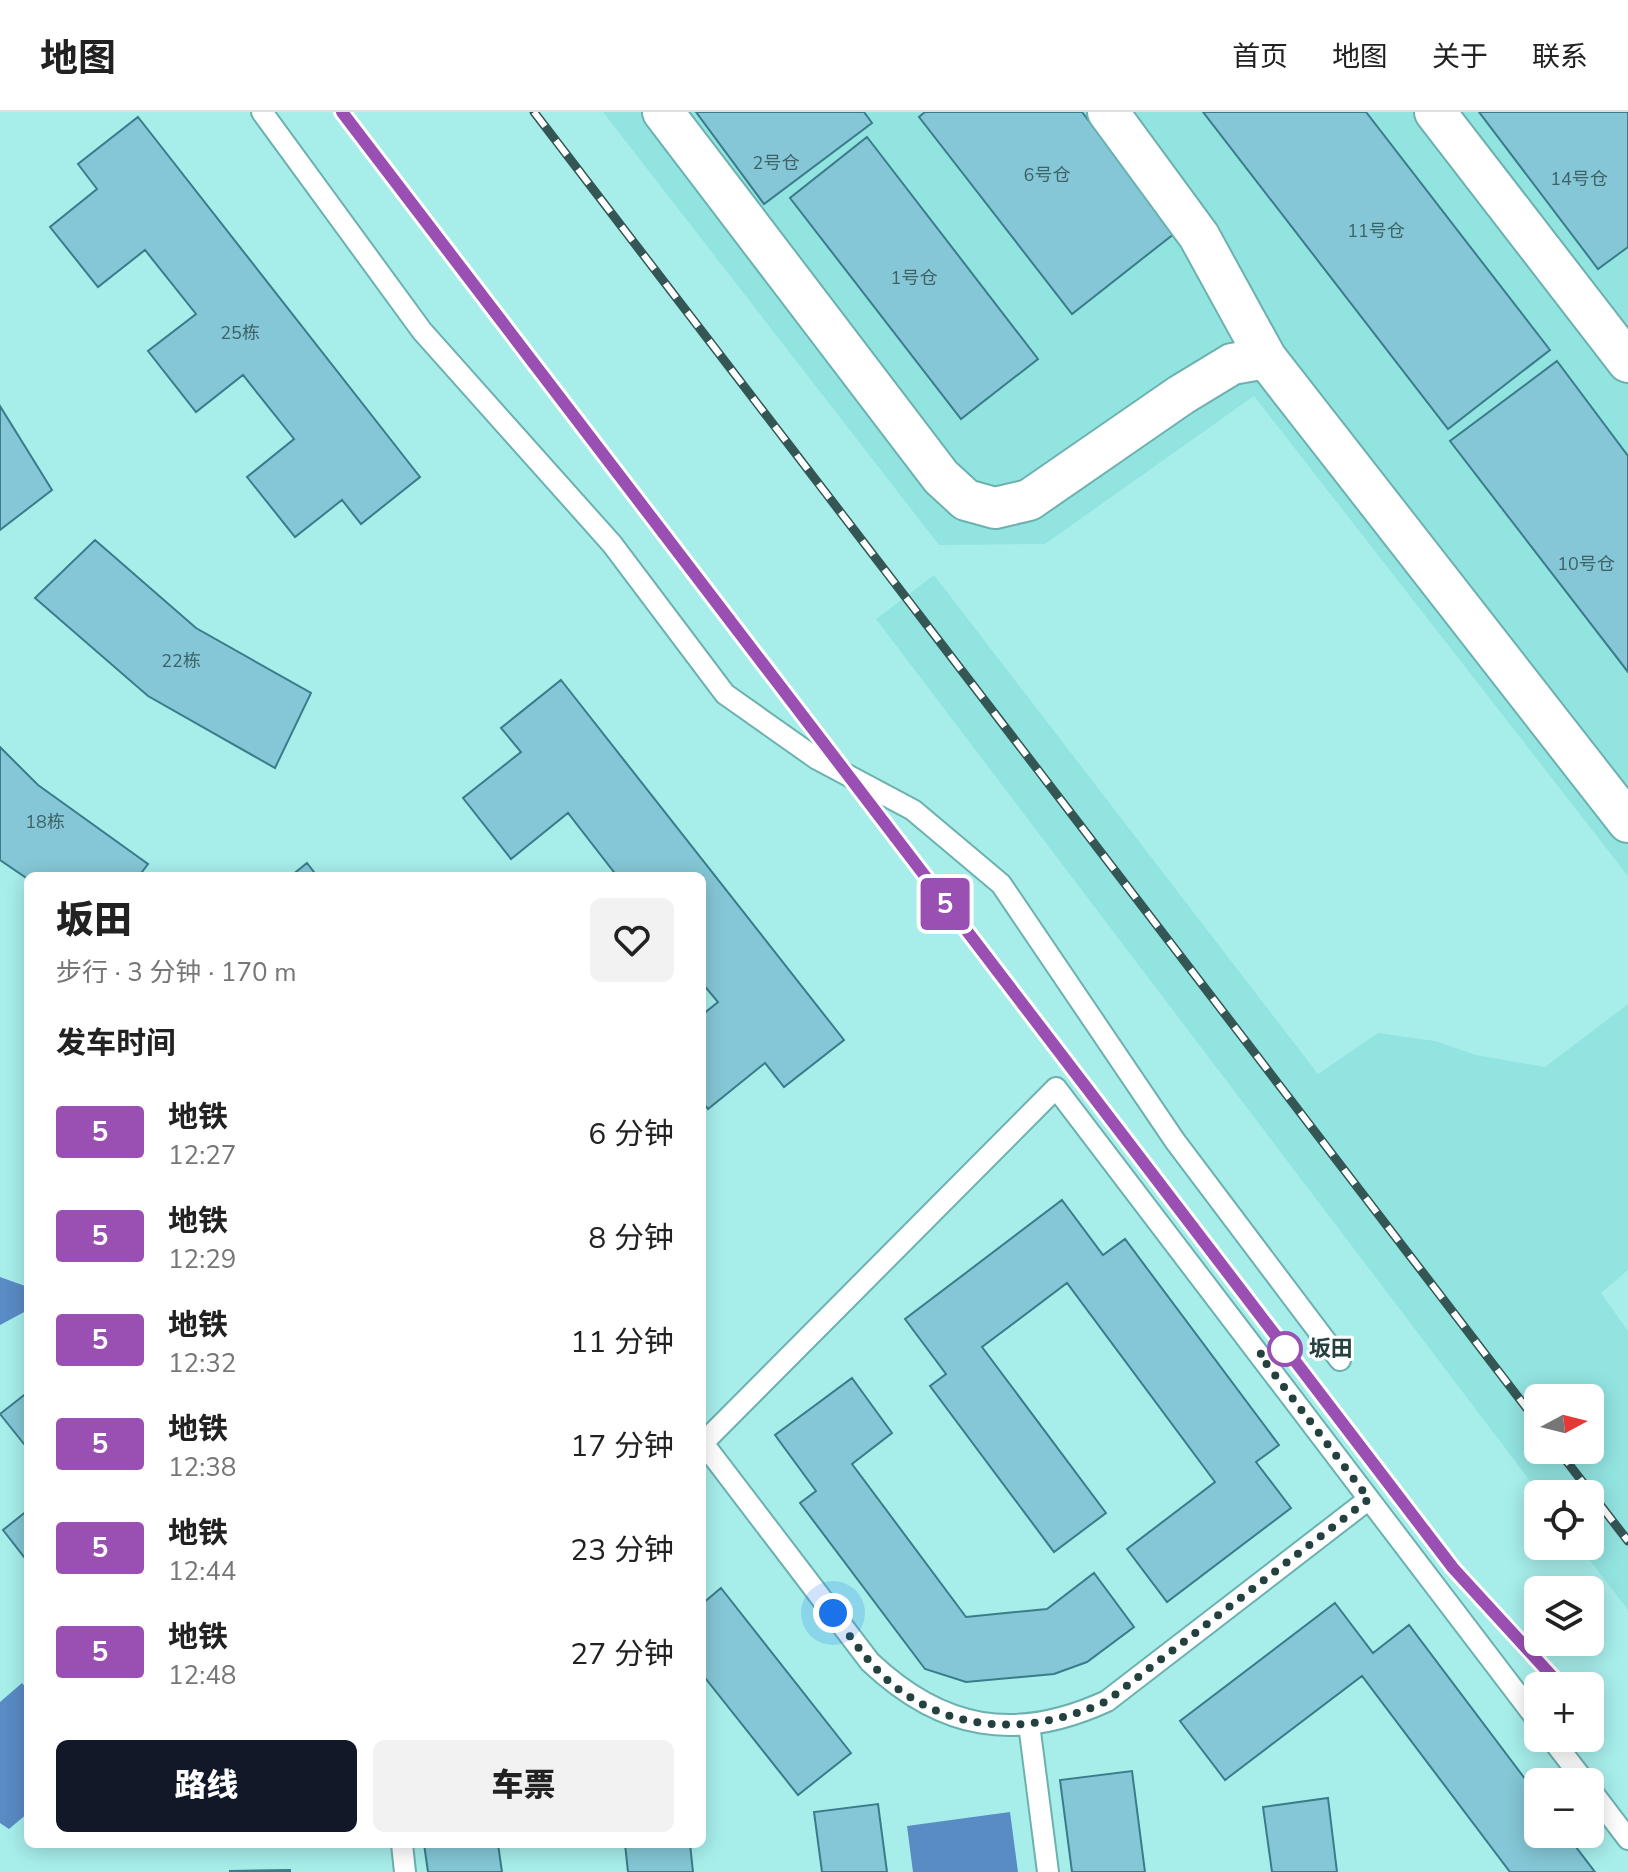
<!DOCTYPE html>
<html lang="zh">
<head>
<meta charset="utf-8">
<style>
  :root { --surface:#fff; --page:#f2f2f2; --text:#222; --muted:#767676; --line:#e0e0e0; --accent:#111827 }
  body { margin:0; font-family:"Nunito Sans","Noto Sans SC",sans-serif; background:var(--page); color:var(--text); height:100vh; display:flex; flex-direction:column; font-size:30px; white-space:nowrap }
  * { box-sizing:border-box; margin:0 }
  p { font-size:26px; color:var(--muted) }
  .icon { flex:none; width:44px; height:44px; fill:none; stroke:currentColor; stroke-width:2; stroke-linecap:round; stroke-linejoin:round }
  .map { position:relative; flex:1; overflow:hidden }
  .panel { position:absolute; left:24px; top:760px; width:682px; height:976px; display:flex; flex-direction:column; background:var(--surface); border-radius:12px; box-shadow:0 4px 20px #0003 }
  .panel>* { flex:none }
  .badge { padding:0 16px; border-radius:6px; font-size:28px; line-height:52px }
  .needle { width:52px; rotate:83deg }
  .fabs { position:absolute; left:1524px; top:1272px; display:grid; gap:16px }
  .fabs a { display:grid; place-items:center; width:80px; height:80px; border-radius:12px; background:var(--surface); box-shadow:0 4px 20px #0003; font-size:40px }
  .you { position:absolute; width:40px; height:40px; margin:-20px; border:6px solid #fff; border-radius:50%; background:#1a73e8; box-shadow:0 0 0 12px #1a73e833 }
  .map>.badge { position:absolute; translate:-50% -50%; box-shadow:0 0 0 4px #fff }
  h2 { padding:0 32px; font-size:30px; line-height:72px }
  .round { display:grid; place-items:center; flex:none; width:84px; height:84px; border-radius:12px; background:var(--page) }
  .summary { display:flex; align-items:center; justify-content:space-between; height:136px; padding:0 32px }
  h1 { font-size:38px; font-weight:800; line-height:60px }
  .primary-button { display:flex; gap:16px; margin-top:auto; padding:16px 32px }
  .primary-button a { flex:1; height:92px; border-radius:12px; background:var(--accent); color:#fff; font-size:32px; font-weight:800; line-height:92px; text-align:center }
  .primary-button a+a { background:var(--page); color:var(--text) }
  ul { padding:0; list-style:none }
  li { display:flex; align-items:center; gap:24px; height:104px; padding:0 32px }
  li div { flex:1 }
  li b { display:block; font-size:30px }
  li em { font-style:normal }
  li .badge { min-width:88px; font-weight:700; text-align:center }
  header { display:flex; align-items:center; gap:48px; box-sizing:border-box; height:112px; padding:0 40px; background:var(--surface); border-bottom:2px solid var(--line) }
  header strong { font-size:38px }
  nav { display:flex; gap:44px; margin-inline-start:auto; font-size:28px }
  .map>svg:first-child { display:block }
  .built { fill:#92e4e1; fill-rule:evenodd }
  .water { fill:#598bc5 }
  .building { fill:#85c7d6; stroke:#3a7c8a; stroke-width:2 }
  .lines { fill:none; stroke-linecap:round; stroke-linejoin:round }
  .lane-casing { stroke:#6cb1af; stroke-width:24 }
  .street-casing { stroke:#6cb1af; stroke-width:44 }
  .lane { stroke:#fff; stroke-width:20 }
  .street { stroke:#fff; stroke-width:40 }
  .rail-casing { stroke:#345654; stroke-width:9 }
  .rail { stroke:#fff; stroke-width:6; stroke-dasharray:18; stroke-linecap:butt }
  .line-casing { stroke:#fff; stroke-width:18 }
  .line { stroke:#9950b2; stroke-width:12 }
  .walk { stroke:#244140; stroke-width:8; stroke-dasharray:0 14.4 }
  .stop-dot { fill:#fff; stroke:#9950b2; stroke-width:4 }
  .labels { text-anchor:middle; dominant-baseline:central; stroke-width:6; stroke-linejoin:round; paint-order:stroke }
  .number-label { font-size:18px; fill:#3c6266 }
  .stop-label { font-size:22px; font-weight:bold; fill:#244140; stroke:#fff; text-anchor:start }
</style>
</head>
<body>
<header>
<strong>地图</strong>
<nav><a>首页</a><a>地图</a><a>关于</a><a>联系</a></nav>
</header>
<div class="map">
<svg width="1628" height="1760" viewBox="0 0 1628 1760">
  <rect width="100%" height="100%" fill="#a7eeeb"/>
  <path class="built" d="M603 0H1628V764L1254 284 1045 432 939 433Z
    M934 463 1318 962 1378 921 1435 929 1476 943 1545 955 1628 892V1158L1601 1181 1628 1219V1498L1579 1434H1590V1382H1540L876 507ZM1538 1286H1590V1338H1538Z"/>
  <path class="water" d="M0 1165 28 1175V1198L0 1213Z
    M22 1571 28 1578V1701L9 1717 0 1711V1590Z
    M1010 1700 1018 1760H913L907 1714Z"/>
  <path class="building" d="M696 0H864L872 11 764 92Z
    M925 0H1082L1175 121 1072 202 919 5Z
    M1203 0H1366L1550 238 1448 317Z
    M1479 0H1628V135L1598 157Z
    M138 5 420 365 361 412 342 388 295 425 247 365 294 327 243 263 196 300 148 239 196 202 145 138 98 175 50 115 97 77 78 52Z
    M867 25 1038 247 961 307 790 86Z
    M1557 249 1628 344V560L1450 329Z
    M0 294 52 378 0 418Z
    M95 428 196 516 311 581 275 656 148 584 35 486Z
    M561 568 844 928 784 975 765 951 708 997 702 989V903L718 890 702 871V764H617L568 701 511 747 463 686 521 640 501 616Z
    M0 635 38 673 148 752 139 764H28V767L0 748Z
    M307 751 317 764H291Z
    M1062 1088 1103 1143 1125 1127 1279 1333 1256 1350 1291 1396 1167 1490 1127 1437 1215 1370 1067 1171 982 1235 1106 1401 1054 1440 930 1274 946 1262 905 1207Z
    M852 1266 892 1321 852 1352 966 1505 1047 1497 1094 1461 1134 1515 1087 1550 1054 1562 966 1570 925 1557 800 1391 816 1379 775 1323Z
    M28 1280V1337L0 1302Z
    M28 1398V1450L3 1418Z
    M721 1476 851 1641 798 1683 702 1562V1492Z
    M1335 1491 1373 1541 1409 1513 1538 1684V1722H1566L1595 1760H1510L1362 1564 1225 1668 1180 1609Z
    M1132 1659 1145 1760H1072L1060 1668Z
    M1328 1686 1337 1760H1272L1263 1695Z
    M878 1692 887 1760H822L814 1700Z
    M424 1732H498L502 1760H428Z
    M625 1732H690L693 1760H628Z
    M290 1758V1760H230V1759Z"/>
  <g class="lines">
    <defs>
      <path id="lane" d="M262 0 422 219 612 432 725 582 817 647 913 698 1001 772 1175 1029 1340 1248
        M703 1331 870 1550C942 1618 1016 1631 1107 1589L1369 1387
        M702 1332 1056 976 1538 1609
        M1029 1612 1048 1760
        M1551 1626 1585 1670
        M1590 1677 1628 1727
        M402 1732 405 1760"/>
      <path id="street" d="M663 0 941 365 966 388 995 396 1029 388 1181 283 1232 252 1266 246
        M1108 0 1199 124 1266 246 1628 710
        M1435 0 1628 250"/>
    </defs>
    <use href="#lane" class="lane-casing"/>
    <use href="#street" class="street-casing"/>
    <use href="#lane" class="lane"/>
    <use href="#street" class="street"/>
    <defs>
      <path id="rail" d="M534 0 1538 1311
        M1558 1338 1628 1429"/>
    </defs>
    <use href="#rail" class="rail-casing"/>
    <use href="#rail" class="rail"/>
  </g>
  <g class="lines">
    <defs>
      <path id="line" d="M342 0 1453 1456 1561 1574"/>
    </defs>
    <use href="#line" class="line-casing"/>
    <use href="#line" class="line"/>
    <path class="walk" d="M833 1501C852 1527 871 1556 897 1576 960 1624 1039 1621 1107 1589L1369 1387 1259 1242 1285 1237"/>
  </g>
  <circle class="stop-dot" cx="1285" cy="1237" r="16"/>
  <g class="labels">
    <g class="number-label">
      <text x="776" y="51">2号仓</text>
      <text x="1047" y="63">6号仓</text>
      <text x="1579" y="67">14号仓</text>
      <text x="1376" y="119">11号仓</text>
      <text x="914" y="166">1号仓</text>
      <text x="240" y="221">25栋</text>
      <text x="1586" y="452">10号仓</text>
      <text x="181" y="549">22栋</text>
      <text x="45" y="710">18栋</text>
    </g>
    <g class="stop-label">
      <text x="1309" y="1237">坂田</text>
    </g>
  </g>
</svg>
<div class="fabs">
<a><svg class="needle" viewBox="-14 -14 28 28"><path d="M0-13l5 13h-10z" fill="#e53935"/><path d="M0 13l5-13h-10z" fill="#767676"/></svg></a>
<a><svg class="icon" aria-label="locate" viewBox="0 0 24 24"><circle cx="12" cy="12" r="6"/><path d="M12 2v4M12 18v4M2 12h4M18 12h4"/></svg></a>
<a><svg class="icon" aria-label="layers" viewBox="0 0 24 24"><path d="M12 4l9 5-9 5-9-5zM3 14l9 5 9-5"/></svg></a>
<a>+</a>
<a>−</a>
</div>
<div class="you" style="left:833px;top:1501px"></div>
<b class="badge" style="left:945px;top:792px;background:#9950b2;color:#fff">5</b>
<section class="panel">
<div class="summary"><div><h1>坂田</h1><p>步行 · 3 分钟 · 170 m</p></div><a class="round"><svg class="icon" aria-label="heart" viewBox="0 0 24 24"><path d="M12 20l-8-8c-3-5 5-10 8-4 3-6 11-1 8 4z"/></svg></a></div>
<h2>发车时间</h2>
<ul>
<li><span class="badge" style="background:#9950b2;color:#fff">5</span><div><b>地铁</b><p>12:27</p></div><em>6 分钟</em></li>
<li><span class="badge" style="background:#9950b2;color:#fff">5</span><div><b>地铁</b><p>12:29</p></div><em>8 分钟</em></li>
<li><span class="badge" style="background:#9950b2;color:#fff">5</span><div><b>地铁</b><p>12:32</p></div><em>11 分钟</em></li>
<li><span class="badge" style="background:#9950b2;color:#fff">5</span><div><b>地铁</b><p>12:38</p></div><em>17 分钟</em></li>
<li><span class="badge" style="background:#9950b2;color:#fff">5</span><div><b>地铁</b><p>12:44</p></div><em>23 分钟</em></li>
<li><span class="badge" style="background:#9950b2;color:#fff">5</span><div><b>地铁</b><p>12:48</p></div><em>27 分钟</em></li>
</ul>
<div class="primary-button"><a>路线</a><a>车票</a></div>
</section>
</div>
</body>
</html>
